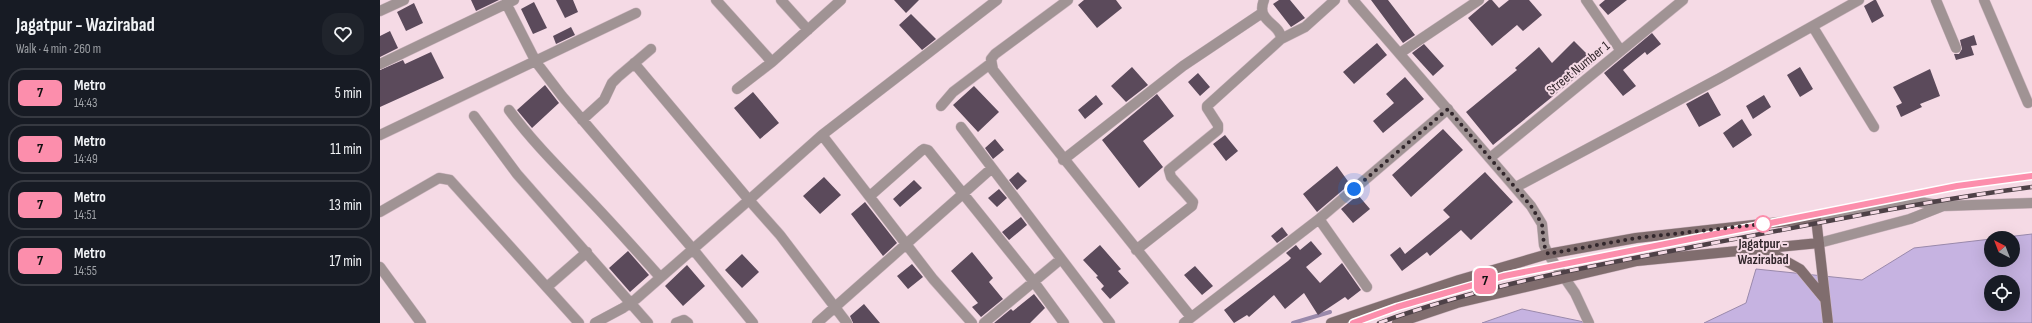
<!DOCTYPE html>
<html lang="en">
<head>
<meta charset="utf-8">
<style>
  :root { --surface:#171b24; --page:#20242c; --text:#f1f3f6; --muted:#9ea1a6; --line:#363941 }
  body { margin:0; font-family:"Sofia Sans Condensed",sans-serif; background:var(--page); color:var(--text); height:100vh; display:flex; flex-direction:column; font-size:15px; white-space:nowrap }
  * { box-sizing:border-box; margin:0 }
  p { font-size:13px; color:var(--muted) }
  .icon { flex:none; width:22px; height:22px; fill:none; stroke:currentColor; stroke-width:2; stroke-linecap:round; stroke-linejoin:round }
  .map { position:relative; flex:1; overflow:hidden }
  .drawer { display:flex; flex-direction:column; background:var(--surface); width:380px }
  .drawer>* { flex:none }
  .badge { padding:0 8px; border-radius:6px; font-size:14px; line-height:26px }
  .needle { width:26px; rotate:318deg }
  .tools { position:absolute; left:1604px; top:231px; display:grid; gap:8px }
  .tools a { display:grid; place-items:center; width:36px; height:36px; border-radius:50%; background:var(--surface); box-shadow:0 4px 16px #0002; font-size:20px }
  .you { position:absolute; width:20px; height:20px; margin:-10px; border:3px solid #fff; border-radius:50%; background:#1a73e8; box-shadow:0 0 0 6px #1a73e833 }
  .map>.badge { position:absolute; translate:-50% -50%; box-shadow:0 0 0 2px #fff }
  .round { display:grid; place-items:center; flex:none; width:42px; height:42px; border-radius:16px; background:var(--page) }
  .summary { display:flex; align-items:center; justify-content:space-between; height:68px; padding:0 16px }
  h1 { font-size:19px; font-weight:700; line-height:30px }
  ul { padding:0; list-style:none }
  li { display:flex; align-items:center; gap:12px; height:50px; margin:0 8px 6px; padding:0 8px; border:2px solid var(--line); border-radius:16px }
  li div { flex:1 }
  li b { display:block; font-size:15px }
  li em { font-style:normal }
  li .badge { min-width:44px; font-weight:700; text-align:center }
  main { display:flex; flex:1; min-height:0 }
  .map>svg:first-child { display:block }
  .water { fill:#c6b3e1; stroke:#9a89ab; fill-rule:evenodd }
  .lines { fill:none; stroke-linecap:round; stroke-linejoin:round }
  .stream { stroke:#9a89ab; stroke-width:4 }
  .building { fill:#5b4a5b }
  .minor-casing { stroke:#ceb6c0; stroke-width:11 }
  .tertiary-casing { stroke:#ceb6c0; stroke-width:11 }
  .secondary-casing { stroke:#ceb6c0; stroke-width:11 }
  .minor { stroke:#a09394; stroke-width:10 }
  .tertiary { stroke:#a09394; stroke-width:10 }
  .secondary { stroke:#806d6e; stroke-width:10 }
  .rail-casing { stroke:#4e4147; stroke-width:4.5 }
  .rail { stroke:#f5dae5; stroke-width:3; stroke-dasharray:9; stroke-linecap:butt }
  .line-casing { stroke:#fff; stroke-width:9 }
  .line { stroke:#fc8eac; stroke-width:6 }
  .walk { stroke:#32272c; stroke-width:4; stroke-dasharray:0 7.2 }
  .stop-dot { fill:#fff; stroke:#fc8eac; stroke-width:2 }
  .labels { text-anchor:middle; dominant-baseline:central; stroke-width:4; stroke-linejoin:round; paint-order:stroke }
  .street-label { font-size:14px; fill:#32272c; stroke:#f5dae5 }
  .stop-label { font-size:14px; font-weight:bold; fill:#32272c; stroke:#f5dae5 }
</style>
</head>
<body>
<main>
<section class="drawer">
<div class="summary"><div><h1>Jagatpur - Wazirabad</h1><p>Walk · 4 min · 260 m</p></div><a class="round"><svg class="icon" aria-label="heart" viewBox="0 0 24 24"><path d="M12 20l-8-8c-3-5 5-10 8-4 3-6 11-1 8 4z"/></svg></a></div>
<ul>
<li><span class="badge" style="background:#fc8eac;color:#111">7</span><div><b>Metro</b><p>14:43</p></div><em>5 min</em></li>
<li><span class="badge" style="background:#fc8eac;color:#111">7</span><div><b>Metro</b><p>14:49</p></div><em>11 min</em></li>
<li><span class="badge" style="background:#fc8eac;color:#111">7</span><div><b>Metro</b><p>14:51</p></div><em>13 min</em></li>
<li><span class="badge" style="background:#fc8eac;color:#111">7</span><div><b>Metro</b><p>14:55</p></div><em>17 min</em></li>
</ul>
</section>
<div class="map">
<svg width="1652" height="323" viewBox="0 0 1652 323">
  <rect width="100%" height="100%" fill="#f5dae5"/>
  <path class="water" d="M1652 234V323H1324L1366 303 1376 269 1482 280 1534 248 1611 239V260H1633V238H1618ZM1611 282H1633V304H1611Z
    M1142 309 1209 323H1102Z"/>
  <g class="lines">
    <path class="stream" d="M913 323 950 312"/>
  </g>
  <path class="building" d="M91 0H119L96 11Z
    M176 0H193L198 12 185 18Z
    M514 0H539L526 13Z
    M704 0H736L742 8 717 28 698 5Z
    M899 0H910L925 18 911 27 893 4Z
    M991 0H1008L1035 35 1023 43Z
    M1109 0H1112L1119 8 1129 0H1149L1162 15 1143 31 1137 25 1112 46 1088 18Z
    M1225 0H1247L1228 15 1219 5Z
    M1494 0H1496L1504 16 1492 23 1484 6Z
    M154 2 167 28 153 34 141 9Z
    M34 3 43 23 26 31 17 12Z
    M531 14 556 39 542 50 519 25Z
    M191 27 195 35 176 44 173 36Z
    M10 31 18 48 0 57V36Z
    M1272 33 1281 44 1267 55 1265 52 1243 70 1256 86 1243 96 1224 73Z
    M1594 35 1597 45 1591 46 1594 55 1576 60 1574 54H1579L1582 49 1580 40Z
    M1194 41 1215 62 1113 145 1086 112 1137 70 1135 68 1159 47 1172 63Z
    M997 43 1007 55 974 84 963 72Z
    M1044 44 1064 66 1053 76 1032 53Z
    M51 52 64 78 0 107V70L23 60 25 64Z
    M752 67 768 85 746 102 731 86Z
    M1420 67 1433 89 1420 97 1407 75Z
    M1550 69 1560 96 1540 104 1542 107 1521 117 1516 106 1522 103 1513 87Z
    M818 73 830 87 820 96 808 82Z
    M1025 77 1044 99 1003 133 993 121 1014 103 1006 94Z
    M165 85 179 103 152 128 137 110Z
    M594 86 619 112 598 132 573 105Z
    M373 92 399 123 380 139 354 108Z
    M1328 92 1341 115 1319 127 1306 104Z
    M777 94 794 116 763 141 783 167 759 188 722 140Z
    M716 95 723 104 705 119 698 110Z
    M1384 95 1391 107 1373 119 1366 106Z
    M1362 119 1372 135 1353 148 1343 133Z
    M1063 129 1083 150 1031 197 1012 175Z
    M845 135 858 151 846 161 833 144Z
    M615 139 624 150 613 159 605 148Z
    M957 166 970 184 937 212 923 194Z
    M638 172 647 181 637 190 629 180Z
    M1105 172 1133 202 1091 240 1081 230 1050 256 1047 252 1022 271 1010 255 1020 247 1025 254 1070 217 1063 210Z
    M444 177 461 195 440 214 423 196Z
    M534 180 542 188 520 207 513 199Z
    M619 189 627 198 617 207 608 198Z
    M978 195 990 209 973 223 961 209Z
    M485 202 517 243 503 256 471 214Z
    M641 217 647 225 629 240 622 232Z
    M902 227 908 235 897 243 891 236Z
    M931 241 942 254 926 267 940 283 962 263 981 290 968 300 965 297 938 315 924 293 905 309 894 295 869 317 867 315 854 323 844 310 908 261 911 258 906 253 916 245 920 250Z
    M720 245 741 269 738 271 749 283 730 299 721 289 724 286 716 277 718 276 703 260Z
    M248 251 269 275 250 292 229 268Z
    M592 252 613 278 609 282 623 299 601 317 592 307 598 303 571 271Z
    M362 254 379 272 362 288 345 270Z
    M532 264 543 277 528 289 517 276Z
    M307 265 325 286 303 306 285 286Z
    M815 266 833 286 822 295 804 275Z
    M654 294 665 308 650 323H614L631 309 633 311Z
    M484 304 500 323H473L470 316Z"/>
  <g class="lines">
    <defs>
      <path id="minor" d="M336 0 392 62
        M401 0 428 30
        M688 0 615 54 611 59 613 70 811 317
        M1206 0 1241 51
        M1556 0 1576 48
        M1604 0 1648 103
        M126 3 156 62 182 96 312 248 373 323
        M0 11 24 0
        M1433 27 1494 127
        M901 39 925 27 955 0
        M1020 53 1099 0
        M0 64 134 0
        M357 89 392 62 461 0
        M561 106 573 92 610 64
        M129 110C151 140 178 167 204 194 230 221 255 249 280 277
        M94 116 137 174 268 323
        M202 120 224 100 232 83 238 77 271 49
        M581 127 730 323
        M0 135 256 13
        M442 135 553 279 592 323
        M1110 158 1303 0
        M683 160 803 66 882 13
        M1136 187 1340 78 1479 0
        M490 196 541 151 544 149 548 150 654 282 684 323
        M0 212 59 178 70 180 199 323
        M939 219 987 287
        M756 250 812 206 813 202 791 177 789 170 838 130V125L827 108V106L901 39C901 23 875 22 884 0
        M0 267 41 323
        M167 287 207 252
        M215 323 243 308 256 299 369 200 254 63
        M296 323 304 320 308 323
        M437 323 612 168
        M467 323 400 235 369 200 442 135 617 0
        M604 323 681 259
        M804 323 939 219 1068 109"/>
      <path id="tertiary" d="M973 0 1151 206 1162 224 1164 245 1168 254 1195 293 1209 323
        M1436 218 1528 200 1563 206 1652 203
        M1439 243 1530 219 1563 206"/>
      <path id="secondary" d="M1384 249 1420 269 1444 298
        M951 323 1079 280 1168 254 1256 238 1436 218 1448 323
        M1017 323 1077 303 1257 261 1439 243"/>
    </defs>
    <use href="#minor" class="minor-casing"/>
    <use href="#tertiary" class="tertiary-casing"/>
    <use href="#secondary" class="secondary-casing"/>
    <use href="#minor" class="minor"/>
    <use href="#tertiary" class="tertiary"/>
    <use href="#secondary" class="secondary"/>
    <defs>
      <path id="rail" d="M973 323 1017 307 1124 276 1577 186 1652 176
        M999 323C1105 284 1218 265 1328 244 1436 224 1543 201 1652 187"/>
    </defs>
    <use href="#rail" class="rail-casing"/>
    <use href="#rail" class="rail"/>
  </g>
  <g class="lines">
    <defs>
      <path id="line" d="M973 323 1017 307 1124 276 1577 186 1652 176"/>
    </defs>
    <use href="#line" class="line-casing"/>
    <use href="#line" class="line"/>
    <path class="walk" d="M974 189 1068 109 1151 206 1162 224 1164 245 1168 254 1256 238 1383 224"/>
  </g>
  <circle class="stop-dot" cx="1383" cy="224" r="8"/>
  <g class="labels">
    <g class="street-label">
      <text transform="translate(1198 68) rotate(-39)">Street Number 1</text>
    </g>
    <g class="stop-label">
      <text x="1383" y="243">Jagatpur -<tspan x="1383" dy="16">Wazirabad</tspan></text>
    </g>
  </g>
</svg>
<div class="tools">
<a><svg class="needle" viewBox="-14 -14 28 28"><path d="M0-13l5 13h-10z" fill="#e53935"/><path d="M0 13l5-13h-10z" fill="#9ea1a6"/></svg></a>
<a><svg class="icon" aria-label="locate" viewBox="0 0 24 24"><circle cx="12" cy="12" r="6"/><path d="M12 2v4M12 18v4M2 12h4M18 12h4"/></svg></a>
</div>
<div class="you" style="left:974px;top:189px"></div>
<b class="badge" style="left:1105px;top:281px;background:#fc8eac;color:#111">7</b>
</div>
</main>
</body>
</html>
